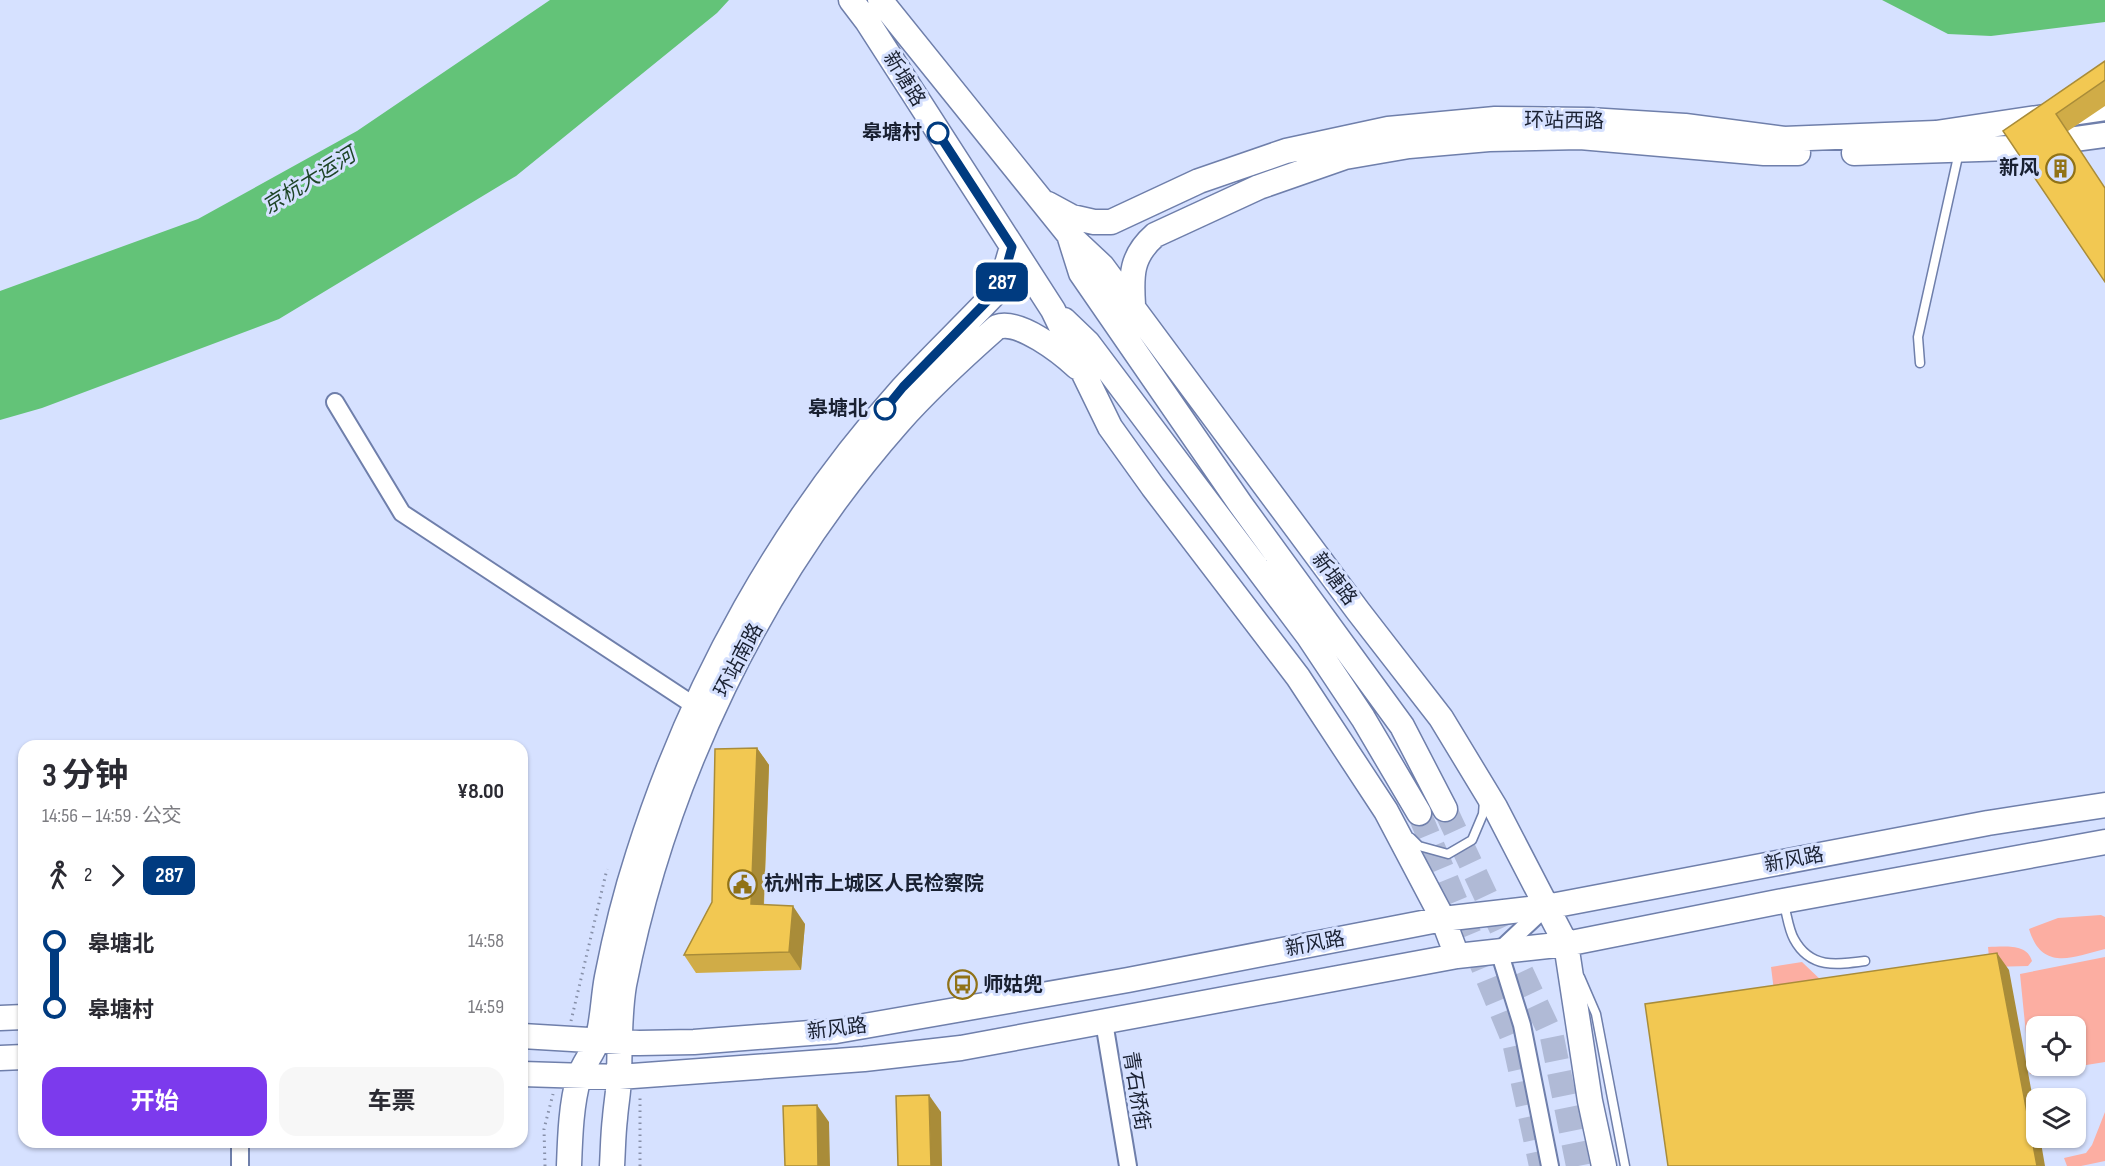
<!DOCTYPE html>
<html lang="zh">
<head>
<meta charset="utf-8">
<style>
  :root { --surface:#fff; --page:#f7f7f7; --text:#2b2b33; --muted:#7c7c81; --accent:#7c3aed }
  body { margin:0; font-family:"Sofia Sans Condensed","Noto Sans SC",sans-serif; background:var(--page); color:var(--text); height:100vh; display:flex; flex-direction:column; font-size:22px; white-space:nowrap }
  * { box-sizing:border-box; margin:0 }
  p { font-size:20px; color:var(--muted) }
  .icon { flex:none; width:33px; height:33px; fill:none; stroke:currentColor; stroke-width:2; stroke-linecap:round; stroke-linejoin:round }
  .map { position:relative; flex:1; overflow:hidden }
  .panel { position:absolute; left:18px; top:740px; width:510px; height:408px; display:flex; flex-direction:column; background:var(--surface); border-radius:18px; box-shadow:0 2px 4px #0004 }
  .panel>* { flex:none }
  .badge { padding:0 12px; border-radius:9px; font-size:21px; line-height:39px }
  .fabs { position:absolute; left:2026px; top:1016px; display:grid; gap:12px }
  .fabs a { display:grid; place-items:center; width:60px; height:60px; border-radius:12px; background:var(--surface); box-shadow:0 2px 4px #0004; font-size:30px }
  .map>.badge { position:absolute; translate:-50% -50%; box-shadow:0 0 0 3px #fff }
  .legs { display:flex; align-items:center; gap:9px; height:66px; padding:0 24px; font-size:20px }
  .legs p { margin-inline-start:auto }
  .headline { display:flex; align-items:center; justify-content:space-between; height:102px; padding:0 24px }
  h1 { font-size:33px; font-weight:700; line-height:45px }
  .button { display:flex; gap:12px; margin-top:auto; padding:12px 24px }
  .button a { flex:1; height:69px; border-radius:18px; background:var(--accent); color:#fff; font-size:24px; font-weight:700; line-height:69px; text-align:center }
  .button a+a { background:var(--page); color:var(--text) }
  ul { padding:0 24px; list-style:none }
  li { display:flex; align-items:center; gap:21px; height:66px; font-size:22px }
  li i { display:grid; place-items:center; width:9px; height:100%; margin:0 8px; background:currentColor }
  li i::after { content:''; width:15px; height:15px; margin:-8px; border:4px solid; border-radius:50%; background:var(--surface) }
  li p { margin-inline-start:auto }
  li:first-child i { background:linear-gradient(#0000 50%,currentColor 0) }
  li:last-child i { background:linear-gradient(currentColor 50%,#0000 0) }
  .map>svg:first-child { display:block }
  .green { fill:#fcaea2; fill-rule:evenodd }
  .water { fill:#63c378 }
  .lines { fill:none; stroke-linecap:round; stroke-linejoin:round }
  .secondary-tunnel { stroke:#b0bad6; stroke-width:24; stroke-dasharray:24 12; stroke-linecap:butt }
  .lane-casing { stroke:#6f7fab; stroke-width:11 }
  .street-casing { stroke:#6f7fab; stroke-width:20 }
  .secondary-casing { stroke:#6f7fab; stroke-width:27 }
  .path { stroke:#8790a9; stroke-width:3; stroke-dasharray:1.5 4.5; stroke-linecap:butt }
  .lane { stroke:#fff; stroke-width:8 }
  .street { stroke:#fff; stroke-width:16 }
  .secondary { stroke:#fff; stroke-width:24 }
  .wall { fill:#d0ac47 }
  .shaded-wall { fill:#a98c39 }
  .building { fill:#f2c852; stroke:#a98c39; stroke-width:1.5 }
  .line-1-casing { stroke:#fff; stroke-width:14 }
  .line-1 { stroke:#003b80; stroke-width:9 }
  .stop-1-dot { fill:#fff; stroke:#003b80; stroke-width:3 }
  .labels { text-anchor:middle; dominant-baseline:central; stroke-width:6; stroke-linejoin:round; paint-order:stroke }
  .street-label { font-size:20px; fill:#192031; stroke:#d6e1ff }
  .stop-label { font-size:20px; font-weight:bold; fill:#192031; stroke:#d6e1ff; text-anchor:end }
  .poi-label { font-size:20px; font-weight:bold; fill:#192031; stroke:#d6e1ff; text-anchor:start }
  .water-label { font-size:21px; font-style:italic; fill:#1e4527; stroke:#d6e1ff }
</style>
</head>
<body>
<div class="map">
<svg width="2105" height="1166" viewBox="0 0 2105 1166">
  <rect width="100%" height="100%" fill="#d6e1ff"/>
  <path class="green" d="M2101 915 2105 917V949C2073 957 2042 972 2029 929L2058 918Z
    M1988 947C2003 947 2027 943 2032 961L2028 966 1990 967Z
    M2105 957V1062L2030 1074 2020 974ZM2037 1026H2076V1065H2037Z
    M1802 962 1823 982 1774 991 1771 967Z
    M2105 1112V1161L2081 1166H2067L2064 1158 2086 1153 2092 1145Z"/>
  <path class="water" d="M550 0H729L717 13 516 176 279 319 42 408 0 420V291L198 219 357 131Z
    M1882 0H2105V22L1991 36 1948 34Z"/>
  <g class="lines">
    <path class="secondary-tunnel" d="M1445 809 1552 1037 1578 1166
      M1419 813 1514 1042 1541 1166"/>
    <defs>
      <path id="lane" d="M1920 363 1918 337 1959 152
        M1411 838 1419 846 1448 854 1472 840 1483 814 1484 801
        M1783 902C1787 913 1788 928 1794 939 1810 969 1837 965 1865 961
        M1580 977 1596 1014 1625 1166"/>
      <path id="street" d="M335 402 402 513 695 706
        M1546 907 1499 951 1522 1025 1550 1166
        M1104 1022 1128 1166
        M240 1166V1142"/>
      <path id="secondary" d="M851 0 867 21 1053 310 1110 427 1153 487 1298 677 1386 811 1443 919 1457 956
        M880 0 1070 236 1102 266 1358 611 1441 718 1495 807 1566 944 1590 1101 1604 1166
        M1854 153 2010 148 2105 135
        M1048 204 1072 217 1094 222H1111L1199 181 1286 151 1388 129 1495 119 1589 120 1685 126 1784 139 1936 133 2105 108
        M1070 238 1081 273 1241 505 1402 726 1445 809
        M1133 305C1131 275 1131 256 1155 235L1259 187 1345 157 1409 146 1489 139 1580 137 1764 153H1798
        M1064 320 1088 343 1309 637 1363 718 1419 813
        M0 1018 24 1017
        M522 1036 639 1043 694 1042 836 1031 1128 980 1443 919 1546 907 1988 823 2105 805
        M0 1058 24 1057
        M522 1074 619 1077 864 1059 961 1048 1457 956 1566 944 1783 901 2105 842
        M569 1166C570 1138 571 1104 579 1077 583 1064 593 1053 597 1041 603 1021 603 997 607 977 615 936 625 895 638 855 692 684 782 523 902 389 932 356 965 325 996 292L1002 281 1012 247
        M612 1166C613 1150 613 1134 615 1118 616 1104 619 1090 619 1075 620 1045 619 1015 624 985 664 780 760 580 898 423 928 389 963 357 997 327 1019 319 1062 353 1077 367"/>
    </defs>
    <use href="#lane" class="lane-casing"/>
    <use href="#street" class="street-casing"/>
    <use href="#secondary" class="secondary-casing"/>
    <path class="path" d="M571 1021 607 869
      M545 1166 544 1129 553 1094
      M640 1166V1096"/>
    <use href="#lane" class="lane"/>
    <use href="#street" class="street"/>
    <use href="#secondary" class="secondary"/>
  </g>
  <path class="wall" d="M2105 61V106L2068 131H2003Z
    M757 748 769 765 764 905 805 924 801 970 696 973 684 955 712 902Z"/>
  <path class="shaded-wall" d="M757 748 769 765 763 921 751 904Z
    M793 906 805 924 801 970 789 952Z
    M1997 953 2009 970 2037 1121V1137H2040L2045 1166H2037Z
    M929 1095 941 1112 942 1166H931Z
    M817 1105 829 1122 830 1166H818Z"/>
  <path class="building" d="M2105 61V80L2056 114 2105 188V282L2003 131Z
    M757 748 751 904 793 906 789 952 684 955 712 902 715 749Z
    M1997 953 2037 1166H1668L1645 1004Z
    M929 1095 931 1166H898L896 1096Z
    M817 1105 818 1166H785L783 1106Z"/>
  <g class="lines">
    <defs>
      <path id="line-1" d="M885 409 903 387 996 292 1002 282 1012 247 938 133"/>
    </defs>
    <use href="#line-1" class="line-1-casing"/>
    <use href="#line-1" class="line-1"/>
  </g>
  <defs>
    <symbol id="building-ring" viewBox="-11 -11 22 22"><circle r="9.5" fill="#d6e1ff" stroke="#907217" stroke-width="1.5"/><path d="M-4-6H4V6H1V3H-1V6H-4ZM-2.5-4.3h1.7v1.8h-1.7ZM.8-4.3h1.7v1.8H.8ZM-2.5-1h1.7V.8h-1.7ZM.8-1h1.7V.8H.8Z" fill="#907217"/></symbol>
    <symbol id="civic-ring" viewBox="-11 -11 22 22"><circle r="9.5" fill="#d6e1ff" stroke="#907217" stroke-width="1.5"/><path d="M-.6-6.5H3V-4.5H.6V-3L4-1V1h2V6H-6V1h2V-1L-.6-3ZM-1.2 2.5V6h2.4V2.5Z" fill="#907217"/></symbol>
    <symbol id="bus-ring" viewBox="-11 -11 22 22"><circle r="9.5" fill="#d6e1ff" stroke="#907217" stroke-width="1.5"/><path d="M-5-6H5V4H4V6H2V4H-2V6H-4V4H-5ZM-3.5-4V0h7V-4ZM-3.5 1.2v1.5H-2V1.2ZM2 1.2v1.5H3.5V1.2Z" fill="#907217"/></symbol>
  </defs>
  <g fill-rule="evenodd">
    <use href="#building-ring" x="2044" y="152" width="33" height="33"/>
    <use href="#civic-ring" x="726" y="868" width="33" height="33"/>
    <use href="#bus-ring" x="946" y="968" width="33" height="33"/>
  </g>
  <g class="stop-1-dot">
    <circle cx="938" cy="133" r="10"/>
    <circle cx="885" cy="409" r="10"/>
  </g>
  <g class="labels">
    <g class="street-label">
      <text transform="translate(904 79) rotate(58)">新塘路</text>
      <text transform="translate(1564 121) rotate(1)">环站西路</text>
      <text transform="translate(1334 579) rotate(53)">新塘路</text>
      <text transform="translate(739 660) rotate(-62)">环站南路</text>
      <text transform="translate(1794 860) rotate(-11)">新风路</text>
      <text transform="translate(1315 944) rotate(-11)">新风路</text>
      <text transform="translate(837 1029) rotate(-7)">新风路</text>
      <text transform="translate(1136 1091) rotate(81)">青石桥街</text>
    </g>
    <g class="stop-label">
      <text x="922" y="133">皋塘村</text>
      <text x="868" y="409">皋塘北</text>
    </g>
    <g class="poi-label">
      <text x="2039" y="168" text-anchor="end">新风</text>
      <text x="764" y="884">杭州市上城区人民检察院</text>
      <text x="983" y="985">师姑兜</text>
    </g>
    <g class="water-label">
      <text transform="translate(309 181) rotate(-32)">京杭大运河</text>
    </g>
  </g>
</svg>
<div class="fabs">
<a><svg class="icon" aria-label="locate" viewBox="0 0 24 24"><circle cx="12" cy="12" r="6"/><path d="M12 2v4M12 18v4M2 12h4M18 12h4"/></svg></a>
<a><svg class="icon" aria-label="layers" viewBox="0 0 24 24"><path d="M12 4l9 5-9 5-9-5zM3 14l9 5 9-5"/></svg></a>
</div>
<b class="badge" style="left:1002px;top:282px;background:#003b80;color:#fff">287</b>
<section class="panel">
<div class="headline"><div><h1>3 分钟</h1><p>14:56 – 14:59 · 公交</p></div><b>¥8.00</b></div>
<div class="legs"><svg class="icon" aria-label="walk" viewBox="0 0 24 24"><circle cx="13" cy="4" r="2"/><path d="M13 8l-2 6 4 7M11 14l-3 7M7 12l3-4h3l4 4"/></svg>2<svg class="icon" aria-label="forward" viewBox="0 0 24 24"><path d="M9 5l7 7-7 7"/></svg><b class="badge" style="background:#003b80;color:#fff">287</b></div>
<ul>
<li><i style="color:#003b80"></i><b>皋塘北</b><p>14:58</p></li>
<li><i style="color:#003b80"></i><b>皋塘村</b><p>14:59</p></li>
</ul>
<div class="button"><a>开始</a><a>车票</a></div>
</section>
</div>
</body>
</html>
